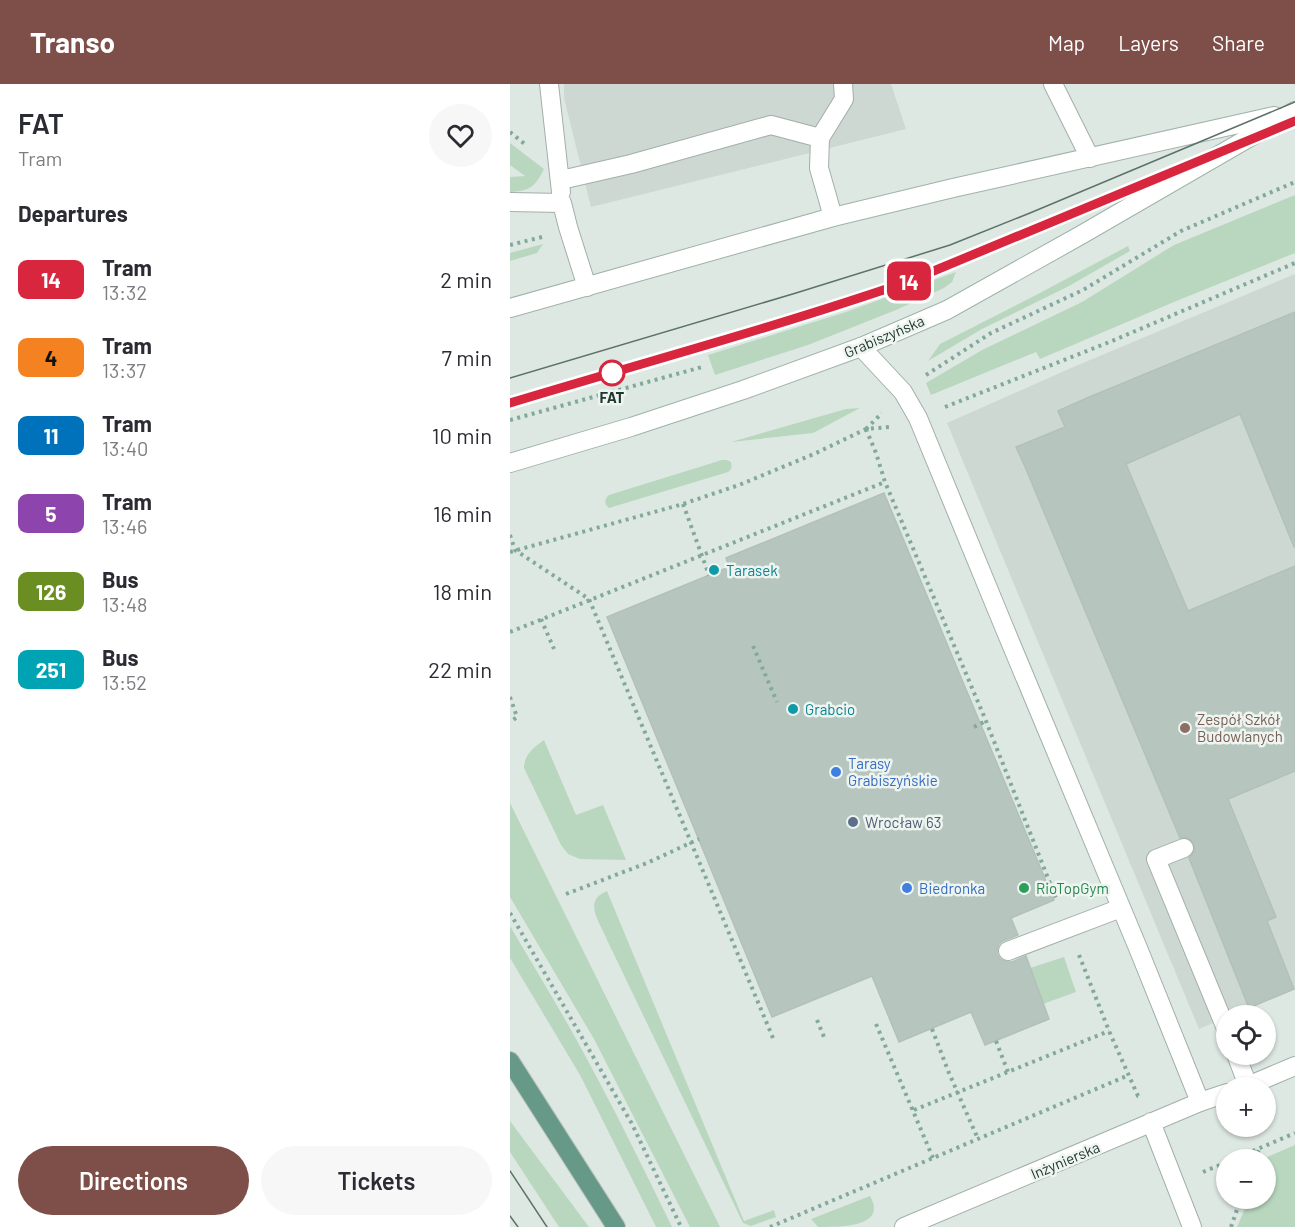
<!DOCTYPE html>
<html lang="en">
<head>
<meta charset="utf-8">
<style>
  :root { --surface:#fff; --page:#f7f7f7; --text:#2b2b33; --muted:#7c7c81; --accent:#7e4e48 }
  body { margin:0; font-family:Barlow,sans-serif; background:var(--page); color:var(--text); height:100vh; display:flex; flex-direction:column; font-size:22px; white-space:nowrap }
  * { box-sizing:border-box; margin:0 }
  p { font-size:20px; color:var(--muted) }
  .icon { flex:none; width:33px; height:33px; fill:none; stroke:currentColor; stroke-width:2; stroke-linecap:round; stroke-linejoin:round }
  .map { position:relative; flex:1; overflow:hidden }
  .panel { display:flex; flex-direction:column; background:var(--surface); width:510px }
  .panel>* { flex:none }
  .badge { padding:0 12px; border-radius:9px; font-size:21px; line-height:39px }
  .fabs { position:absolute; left:706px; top:921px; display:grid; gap:12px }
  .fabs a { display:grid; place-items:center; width:60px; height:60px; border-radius:50%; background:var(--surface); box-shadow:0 2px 4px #0004; font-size:30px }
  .map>.badge { position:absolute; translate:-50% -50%; box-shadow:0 0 0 3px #fff }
  h2 { padding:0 18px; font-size:22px; line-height:54px }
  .round { display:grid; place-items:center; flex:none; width:63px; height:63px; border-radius:32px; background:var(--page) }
  .overview { display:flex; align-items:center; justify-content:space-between; height:102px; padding:0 18px }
  h1 { font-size:28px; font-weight:600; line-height:45px }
  .primary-button { display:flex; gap:12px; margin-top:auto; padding:12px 18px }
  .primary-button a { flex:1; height:69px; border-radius:36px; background:var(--accent); color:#fff; font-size:24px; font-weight:600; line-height:69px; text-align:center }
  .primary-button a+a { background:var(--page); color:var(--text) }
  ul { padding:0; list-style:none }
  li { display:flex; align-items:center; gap:18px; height:78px; padding:0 18px }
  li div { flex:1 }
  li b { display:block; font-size:22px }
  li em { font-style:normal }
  li .badge { min-width:66px; font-weight:700; text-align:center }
  header { display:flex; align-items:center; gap:36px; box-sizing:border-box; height:84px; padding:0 30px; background:var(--accent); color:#fff }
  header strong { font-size:28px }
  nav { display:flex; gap:33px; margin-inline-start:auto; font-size:21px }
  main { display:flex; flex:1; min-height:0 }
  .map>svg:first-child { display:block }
  .built { fill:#cdd8d2 }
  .green { fill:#b9d7bf }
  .building { fill:#b7c5bf; stroke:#b1c1b9; stroke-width:1.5 }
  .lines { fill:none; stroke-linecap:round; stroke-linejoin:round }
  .service-casing { stroke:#a2afa9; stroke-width:20 }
  .minor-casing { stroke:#a2afa9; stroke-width:20 }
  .secondary-casing { stroke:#9fb3aa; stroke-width:20 }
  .primary-casing { stroke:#bcc3c1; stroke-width:20 }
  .path { stroke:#82a99a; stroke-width:4; stroke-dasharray:3 4.5; stroke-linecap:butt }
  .service { stroke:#fff; stroke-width:18 }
  .minor { stroke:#fff; stroke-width:18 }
  .secondary { stroke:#fff; stroke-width:18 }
  .primary { stroke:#679989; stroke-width:18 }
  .tram { stroke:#5b726a; stroke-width:1.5 }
  .line-casing { stroke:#fff; stroke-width:14 }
  .line { stroke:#d7263d; stroke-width:9 }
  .stop-dot { fill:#fff; stroke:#d7263d; stroke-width:3 }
  .culture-dot { fill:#0f9aa8; stroke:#eef5f1; stroke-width:2 }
  .education-dot { fill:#8d6e63; stroke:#eef5f1; stroke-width:2 }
  .shop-dot { fill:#3f7fe0; stroke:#eef5f1; stroke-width:2 }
  .service-dot { fill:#5c6f8a; stroke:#eef5f1; stroke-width:2 }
  .leisure-dot { fill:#2e9e5b; stroke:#eef5f1; stroke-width:2 }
  .labels { text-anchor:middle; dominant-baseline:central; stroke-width:5; stroke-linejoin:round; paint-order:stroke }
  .street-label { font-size:15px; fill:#21362f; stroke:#eef5f1 }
  .stop-label { font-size:15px; font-weight:bold; fill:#21362f; stroke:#eef5f1 }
  .culture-label { font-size:15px; fill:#0d838f; stroke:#eef5f1; text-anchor:start }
  .education-label { font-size:15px; fill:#785e54; stroke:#eef5f1; text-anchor:start }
  .shop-label { font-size:15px; fill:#366cbe; stroke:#eef5f1; text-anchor:start }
  .service-label { font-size:15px; fill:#4e5e75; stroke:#eef5f1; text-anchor:start }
  .leisure-label { font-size:15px; fill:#27864d; stroke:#eef5f1; text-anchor:start }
</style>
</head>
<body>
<header>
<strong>Transo</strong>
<nav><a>Map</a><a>Layers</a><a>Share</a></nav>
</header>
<main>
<section class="panel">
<div class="overview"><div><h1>FAT</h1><p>Tram</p></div><a class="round"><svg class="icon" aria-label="heart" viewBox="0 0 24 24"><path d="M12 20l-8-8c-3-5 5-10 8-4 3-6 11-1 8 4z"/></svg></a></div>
<h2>Departures</h2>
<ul>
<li><span class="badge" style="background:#d7263d;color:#fff">14</span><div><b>Tram</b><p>13:32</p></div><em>2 min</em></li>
<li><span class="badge" style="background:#f58220;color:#111">4</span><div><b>Tram</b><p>13:37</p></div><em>7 min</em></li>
<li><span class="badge" style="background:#0072bc;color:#fff">11</span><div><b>Tram</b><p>13:40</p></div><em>10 min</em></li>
<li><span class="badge" style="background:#8e44ad;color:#fff">5</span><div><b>Tram</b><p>13:46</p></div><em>16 min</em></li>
<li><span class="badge" style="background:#6b8e23;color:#fff">126</span><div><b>Bus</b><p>13:48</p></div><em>18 min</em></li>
<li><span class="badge" style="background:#00a3b4;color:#fff">251</span><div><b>Bus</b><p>13:52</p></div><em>22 min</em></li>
</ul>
<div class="primary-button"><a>Directions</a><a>Tickets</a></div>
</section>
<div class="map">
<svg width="785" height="1143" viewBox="0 0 785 1143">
  <rect width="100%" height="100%" fill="#dee8e3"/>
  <path class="built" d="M54 0H381L396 45 81 123 54 14Z
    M785 190V905L721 931 717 932V933L689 945 437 339 561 284Z"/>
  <path class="green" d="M0 59 34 85C25 103 20 107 0 108V93L15 92 0 81Z
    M785 111V169L664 218 530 275 526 268 421 311 416 299 472 266 572 218 664 161Z
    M33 160 27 169 0 177V169Z
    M618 162 620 167 559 202 472 245 418 277 430 260 528 210Z
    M446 188 442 198 434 204 386 226 298 261 205 291 198 271 336 228Z
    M350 324 303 349 221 358 336 325Z
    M212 376H217L221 378C222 383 222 385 218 388L99 424C94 420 94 415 99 411Z
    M34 656 66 731 93 721 116 776 70 775 58 770 51 761 14 684C14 671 24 663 34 656Z
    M0 719 210 1143H180L84 955 0 813Z
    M97 807 234 1137 264 1126 266 1133 241 1142 233 1139 97 856C90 838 72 817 97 807Z
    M0 842C29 891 59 940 85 990 112 1040 137 1092 162 1143H146L70 991 0 874Z
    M554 873 566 908 533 920 520 884Z
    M0 1037 79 1143H49L0 1068Z
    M785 1061V1143H727L739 1115 756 1114 755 1074Z
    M360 1112C378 1143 331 1143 308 1143L301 1135Z"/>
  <path class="building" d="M785 228V462L784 463 730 330 616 380 678 527 785 482V687L718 715 766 833 757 837 784 905 739 924 679 774 682 771 685 766 684 759 681 756 676 753 670 754 516 385 506 363 555 343 548 327 577 314Z
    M374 409 544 816 501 834 508 851 493 857 489 860 487 866V870L490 875 496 878H502L516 872 539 935 475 961 461 928 389 958 362 892 262 933 97 533 219 483 216 474Z"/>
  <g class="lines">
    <defs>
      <path id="service" d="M39 0 51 108
        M543 0 580 74
        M310 54 334 15 333 0
        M51 96 121 80 261 41 310 54 309 84 323 133
        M0 118 52 119 58 143 77 203
        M351 263 393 308 408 334 494 543 628 864 690 1018 394 1143
        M674 764 646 775 717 947
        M498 867 611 824
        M726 970 738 1002
        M641 1038 682 1143"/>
      <path id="minor" d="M733 1004 785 982
        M690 1018 717 1009"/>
      <path id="secondary" d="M0 224 323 133 443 104 764 32
        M0 379 121 343 233 306 351 263 437 226 571 151 785 27"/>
      <path id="primary" d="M0 977 106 1143"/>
    </defs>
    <use href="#service" class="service-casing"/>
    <use href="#minor" class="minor-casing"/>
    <use href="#secondary" class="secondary-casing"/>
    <use href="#primary" class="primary-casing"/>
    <path class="path" d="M0 48 16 61
      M0 161 32 153
      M416 291 481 249 573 206 671 147 785 98
      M435 323 602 257 785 179
      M0 336 192 283
      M356 345 366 369 375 398 476 637 547 817
      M356 345 372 329
      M173 420 199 491
      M0 451 5 466 79 515 263 954
      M0 468 173 420 229 401 304 370 356 345 380 343
      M31 535 44 565
      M0 548 375 398
      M243 562 267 618
      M0 613 7 633 0 638
      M464 643 476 637
      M56 810 137 779 189 755
      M0 829 122 1040 171 1143
      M569 871 599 947 628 1012H629
      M307 936 314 953
      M366 940 423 1074
      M422 945 439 989 468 1055
      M486 957 498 988
      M404 1026 599 947
      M722 1076 785 1049
      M745 1076 749 1065
      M693 1088 717 1078
      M260 1143 619 991
      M721 1143 731 1114"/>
    <use href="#service" class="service"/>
    <use href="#minor" class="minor"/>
    <use href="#secondary" class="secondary"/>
    <use href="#primary" class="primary"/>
    <path class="tram" d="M0 294 286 209 440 161 520 129 785 18
      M0 319 243 247 397 198 785 37
      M0 1087 37 1143
      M0 1132 8 1143"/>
  </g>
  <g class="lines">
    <defs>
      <path id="line" d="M0 319C132 279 266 243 397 198L785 37"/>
    </defs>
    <use href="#line" class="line-casing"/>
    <use href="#line" class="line"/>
  </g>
  <circle class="stop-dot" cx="102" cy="289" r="12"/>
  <g class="culture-dot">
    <circle cx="204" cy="486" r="6"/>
    <circle cx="283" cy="625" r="6"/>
  </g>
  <circle class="education-dot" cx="675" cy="644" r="6"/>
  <g class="shop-dot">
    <circle cx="326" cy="688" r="6"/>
    <circle cx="397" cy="804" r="6"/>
  </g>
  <circle class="service-dot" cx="343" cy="738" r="6"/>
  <circle class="leisure-dot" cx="514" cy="804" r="6"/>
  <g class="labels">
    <g class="street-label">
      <text transform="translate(374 252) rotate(-23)">Grabiszyńska</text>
      <text transform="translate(555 1076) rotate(-23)">Inżynierska</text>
    </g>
    <g class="stop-label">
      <text x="102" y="313">FAT</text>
    </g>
    <g class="culture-label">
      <text x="216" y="486">Tarasek</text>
      <text x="295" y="625">Grabcio</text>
    </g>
    <g class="education-label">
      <text x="687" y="635">Zespół Szkół<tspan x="687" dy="17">Budowlanych</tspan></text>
    </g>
    <g class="shop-label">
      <text x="338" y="679">Tarasy<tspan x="338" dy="17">Grabiszyńskie</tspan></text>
      <text x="409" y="804">Biedronka</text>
    </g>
    <g class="service-label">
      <text x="355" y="738">Wrocław 63</text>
    </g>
    <g class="leisure-label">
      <text x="526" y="804">RioTopGym</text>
    </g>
  </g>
</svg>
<div class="fabs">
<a><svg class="icon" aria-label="locate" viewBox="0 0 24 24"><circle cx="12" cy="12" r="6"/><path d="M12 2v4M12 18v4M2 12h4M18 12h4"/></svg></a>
<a>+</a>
<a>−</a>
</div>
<b class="badge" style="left:399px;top:197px;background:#d7263d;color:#fff">14</b>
</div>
</main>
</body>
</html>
